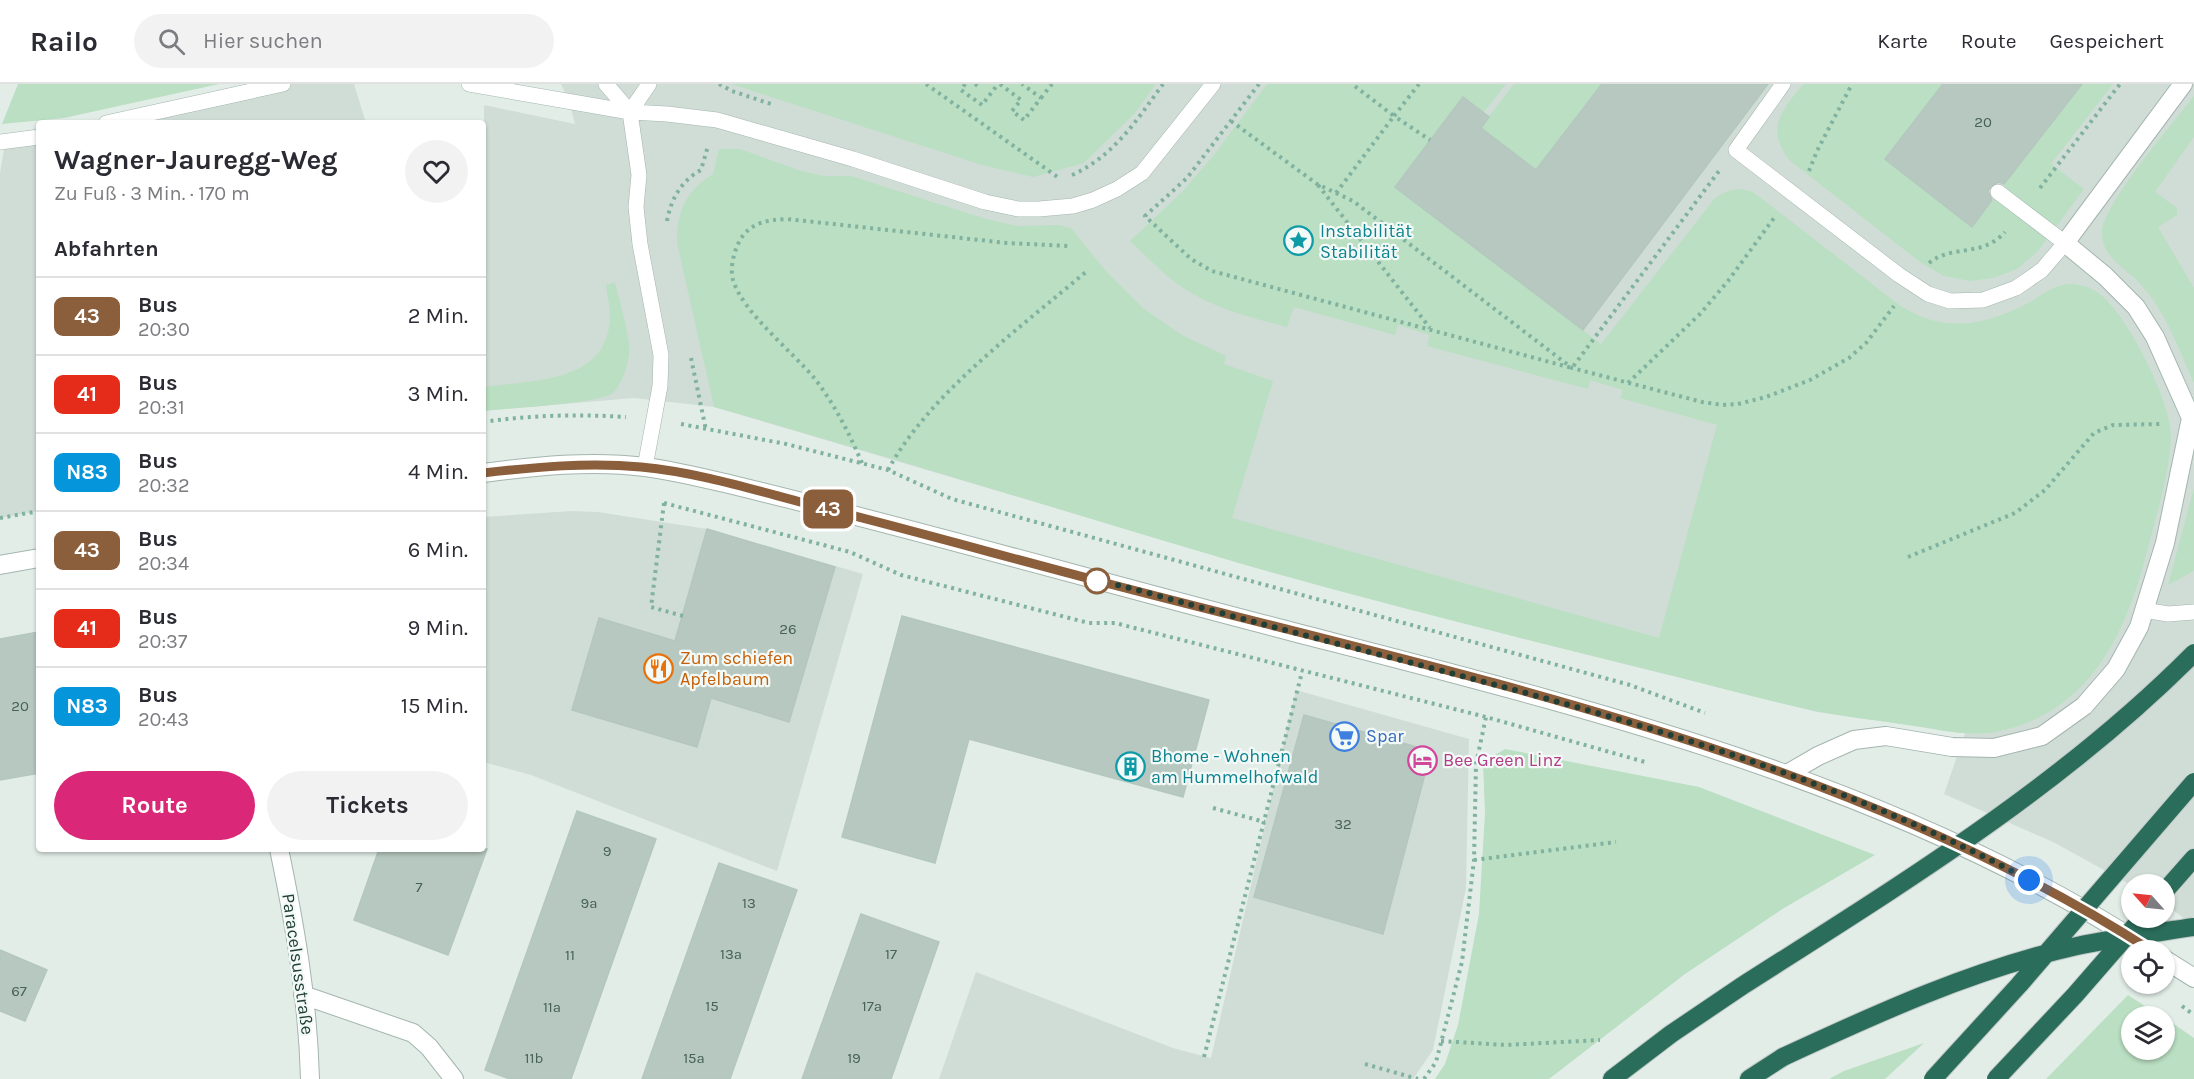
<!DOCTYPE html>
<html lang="de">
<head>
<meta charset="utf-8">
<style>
  :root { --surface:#fff; --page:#f2f2f3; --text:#2b2b33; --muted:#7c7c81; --line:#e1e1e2; --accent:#db2777 }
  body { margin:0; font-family:Karla,sans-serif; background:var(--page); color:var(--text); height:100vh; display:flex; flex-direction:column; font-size:22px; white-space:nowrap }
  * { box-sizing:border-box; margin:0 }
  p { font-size:20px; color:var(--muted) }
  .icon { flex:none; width:33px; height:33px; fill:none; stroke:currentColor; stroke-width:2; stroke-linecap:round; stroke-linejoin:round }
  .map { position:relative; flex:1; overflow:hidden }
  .panel { position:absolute; left:36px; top:36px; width:450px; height:732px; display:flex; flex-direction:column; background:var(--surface); border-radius:6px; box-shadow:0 2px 4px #0004 }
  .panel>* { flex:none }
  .badge { padding:0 12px; border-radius:9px; font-size:21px; line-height:39px }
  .needle { width:39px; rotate:297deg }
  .controls { position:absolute; left:2121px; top:790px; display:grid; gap:12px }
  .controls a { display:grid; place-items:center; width:54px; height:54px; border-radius:50%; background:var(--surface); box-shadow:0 2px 4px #0004; font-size:30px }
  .you { position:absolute; width:30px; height:30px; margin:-15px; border:4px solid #fff; border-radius:50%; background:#1a73e8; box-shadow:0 0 0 9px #1a73e833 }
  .map>.badge { position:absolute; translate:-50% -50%; box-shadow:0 0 0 3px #fff }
  h2 { padding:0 18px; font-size:22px; line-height:54px }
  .round { display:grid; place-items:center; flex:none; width:63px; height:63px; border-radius:32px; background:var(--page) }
  .summary { display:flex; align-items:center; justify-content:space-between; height:102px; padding:0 18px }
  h1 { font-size:28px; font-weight:700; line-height:45px }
  .primary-button { display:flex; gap:12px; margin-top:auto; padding:12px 18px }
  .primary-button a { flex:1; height:69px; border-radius:36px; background:var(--accent); color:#fff; font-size:24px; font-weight:700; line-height:69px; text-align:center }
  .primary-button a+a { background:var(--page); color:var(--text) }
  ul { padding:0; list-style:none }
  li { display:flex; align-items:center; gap:18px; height:78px; padding:0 18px; border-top:2px solid var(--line) }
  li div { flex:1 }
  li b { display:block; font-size:22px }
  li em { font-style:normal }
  li .badge { min-width:66px; font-weight:700; text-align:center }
  header { display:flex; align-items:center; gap:36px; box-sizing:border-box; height:84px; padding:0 30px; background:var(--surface); border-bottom:2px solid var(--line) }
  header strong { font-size:28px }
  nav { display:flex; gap:33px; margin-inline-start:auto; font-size:21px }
  .search { width:420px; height:54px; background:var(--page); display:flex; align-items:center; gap:15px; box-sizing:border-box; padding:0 21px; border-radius:33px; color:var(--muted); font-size:22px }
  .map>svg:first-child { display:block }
  .built { fill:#d0ddd6 }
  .green { fill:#badfc2 }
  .building { fill:#b7c8c0; stroke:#b4c7be; stroke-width:1.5 }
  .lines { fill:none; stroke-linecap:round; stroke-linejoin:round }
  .service-casing { stroke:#a4b5af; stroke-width:16 }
  .minor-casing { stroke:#a4b5af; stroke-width:20 }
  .tertiary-casing { stroke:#a4b5af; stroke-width:20 }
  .motorway-casing { stroke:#c1c9c6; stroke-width:20 }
  .path { stroke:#81b2a0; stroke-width:4; stroke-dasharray:3 4.5; stroke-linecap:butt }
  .service { stroke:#fff; stroke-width:15 }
  .minor { stroke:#fff; stroke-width:18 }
  .tertiary { stroke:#fff; stroke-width:18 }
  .motorway { stroke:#2b6d5b; stroke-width:18 }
  .motorway-bridge-casing { stroke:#c1c9c6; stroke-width:20; stroke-linecap:butt }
  .motorway-bridge { stroke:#2b6d5b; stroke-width:18 }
  .line-casing { stroke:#fff; stroke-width:14 }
  .line { stroke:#8b5e3c; stroke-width:9 }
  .walk { stroke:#213f35; stroke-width:6; stroke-dasharray:0 10.8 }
  .stop-dot { fill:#fff; stroke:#8b5e3c; stroke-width:3 }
  .labels { text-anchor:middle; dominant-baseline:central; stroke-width:4.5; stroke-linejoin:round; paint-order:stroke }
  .number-label { font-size:15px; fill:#466158 }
  .culture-label { font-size:18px; fill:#0d838f; stroke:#f3f9f6; text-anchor:start }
  .food-label { font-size:18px; fill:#c56008; stroke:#f3f9f6; text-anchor:start }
  .shop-label { font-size:18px; fill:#366cbe; stroke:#f3f9f6; text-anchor:start }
  .hotel-label { font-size:18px; fill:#b23c85; stroke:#f3f9f6; text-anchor:start }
  .street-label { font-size:18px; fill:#213f35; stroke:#f3f9f6 }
</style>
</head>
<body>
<header>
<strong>Railo</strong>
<div class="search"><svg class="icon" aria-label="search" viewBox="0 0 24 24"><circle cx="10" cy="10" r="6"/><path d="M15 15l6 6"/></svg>Hier suchen</div>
<nav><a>Karte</a><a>Route</a><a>Gespeichert</a></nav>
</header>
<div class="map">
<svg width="2194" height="995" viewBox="0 0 2194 995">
  <rect width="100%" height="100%" fill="#e2ede8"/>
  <path class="built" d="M288 0H354L366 39H106Z
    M561 0H2194V842L2165 820 2164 801H2131L2055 759 1944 710 1965 649 1817 628 1516 553 1248 481 714 323 634 314 483 327 484 21 575 40 569 17Z
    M39 53V427L0 434V89L5 59Z
    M571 427 598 428 707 445 863 490 777 787 531 691 483 678V433Z
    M1296 606 1469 655 1466 804 1433 966 1413 995H939L976 888 1173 964 1211 974Z"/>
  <path class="green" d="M18 0H219L64 34 2 40Z
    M731 0H1156L1135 29 1084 79 1033 93 982 81Z
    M1267 0H1506L1483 29 1462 14 1395 103 1601 260 1715 114C1729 105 1737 103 1753 108L1902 223C1947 250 1986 241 2030 218 2041 211 2054 202 2067 200 2076 199 2089 203 2097 208 2126 227 2172 319 2171 353 2169 393 2155 436 2145 475 2124 554 2087 628 2000 647 1970 654 1938 645 1908 641 1877 636 1845 633 1815 627 1768 617 1721 604 1674 592 1530 556 1385 521 1242 480 1066 428 891 373 714 323L677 159C676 129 686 106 713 90L719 65H740L801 87 824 92H851L986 135 1017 142 1060 141 1072 145 1104 185 1144 225 1182 251 1226 272 1224 280 1273 297 1232 434 1659 554 1717 341 1620 314 1623 306 1590 296 1588 305 1427 262 1430 251 1398 241 1395 251 1294 223 1287 243C1249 233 1207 223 1175 198 1159 186 1145 171 1130 157L1182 108 1213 72Z
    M1514 0H1602L1536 86 1480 44Z
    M1803 0H1943L1885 75 1972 143 2082 0H2113L2051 80 2084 105 2038 167 2017 185 1993 194 1970 197 1944 192 1920 178 1789 76C1765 43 1782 27 1803 0Z
    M2194 12V53L2155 108 2177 124V131L2158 143 2194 204V299C2179 266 2167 230 2142 202 2128 185 2102 175 2102 149 2101 122 2175 37 2194 12Z
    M615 198C619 215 631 255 629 270 628 281 622 300 614 308 602 320 506 324 483 327V303C532 296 608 300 610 233 610 222 607 211 606 201Z
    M2194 404V487L2168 501Z
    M1505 665 1699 703 1875 771 1784 824 1685 890 1549 995H1435L1445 980 1458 941 1479 830 1485 729 1483 678Z
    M2128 911 2162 933H2132V966H2164L2165 934 2194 954V995H2046Z
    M1924 959 1885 995H1829L1844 987Z"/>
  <path class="building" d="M1602 0H1768L1583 246 1395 103 1463 13 1489 33 1481 44 1536 86Z
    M1943 0H2082L2004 100 1999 98 1991 102 1988 107 1992 116 1972 143 1885 75Z
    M707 445 835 483 789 638 711 614 697 663 572 626 599 534 675 557Z
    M902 532 1209 616 1183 713 969 655 935 779 842 753Z
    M39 548V689L0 696V555Z
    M1304 631 1431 667 1383 850 1254 813Z
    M577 727 656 755 571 995H510L485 986Z
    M379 765H487L448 871 354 836Z
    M719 779 797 806 730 995H642Z
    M861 830 939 858 891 995H802Z
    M0 866 47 886 25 937 0 927Z"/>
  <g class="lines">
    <defs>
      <path id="service" d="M469 0 630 28
        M606 0 630 28 639 91 636 123 640 160 661 271 660 302 645 383
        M649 0 630 28 667 30 717 36 853 75 985 118 1018 125H1039L1073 122 1093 116 1117 105 1142 89 1213 0
        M1783 0 1736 66 1899 191 1928 210 1950 217 1983 216 2016 204 2042 186 2065 159 1998 108
        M106 39 283 0
        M0 58 39 53
        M2144 526 2168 530 2194 528"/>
      <path id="minor" d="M1787 690 1818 672 1854 656 1886 652 1952 663 1994 664 2042 652 2084 622 2116 585 2139 543 2165 459 2191 334 2155 253 2136 223 2105 192 2065 159 2183 0
        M279 765C295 841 308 917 310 995
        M303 911 413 949 429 963 454 995"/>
      <path id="tertiary" d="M483 389C536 382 592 376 645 383 676 387 707 395 737 402 919 446 1100 498 1282 545 1582 623 1890 696 2152 867
        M0 481 39 474
        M2164 875 2194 894"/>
      <path id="motorway" d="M2164 808 2194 774
        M1612 995 1671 950 1742 902
        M1749 995 1783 973"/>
    </defs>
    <use href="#service" class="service-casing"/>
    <use href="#minor" class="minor-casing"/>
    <use href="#tertiary" class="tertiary-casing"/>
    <use href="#motorway" class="motorway-casing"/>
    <path class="path" d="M719 0 732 7 771 20
      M926 0 1059 94
      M965 0 961 6 982 21 998 0
      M975 0 978 2 980 0
      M1000 0 1021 16 1012 27 1024 36 1041 14 1022 0
      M1259 0 1187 94 1145 132 1191 175 1212 187 1572 284 1719 87
      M1419 0 1394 32 1430 56
      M1041 14 1052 0
      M1231 37 1317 100 1353 117 1572 284 1702 318 1723 321 1738 320 1766 313 1810 296 1849 274 1866 259 1894 222
      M1809 87 1817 67 1852 0
      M1072 91C1114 72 1137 36 1163 0
      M1318 101 1430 244
      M2040 104 2120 0
      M1336 109 1394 32 1352 0
      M667 137C671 115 681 97 701 86L708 62
      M1929 179C1952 160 1982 174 2005 148
      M691 274 706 346
      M1628 299 1700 230 1728 197 1774 134
      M483 338C531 331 578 330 626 333
      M681 340 786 360 888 386 952 415 1630 601 1705 629
      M862 379C849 349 835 321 815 295 792 267 743 229 733 196 730 185 733 171 738 160 748 139 765 136 787 135L1007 159 1068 162
      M888 386C929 310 1021 243 1087 187
      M664 419 850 468 901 491 1089 539H1115L1486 633 1645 678
      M664 419 651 523 683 532
      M0 434 39 427
      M1908 473 2015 429 2045 406 2094 349 2113 341 2160 340
      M1213 724 1265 738
      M1474 776 1616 758
      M2182 922 2194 931
      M1441 957 1506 961 1600 956
      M1204 973 1302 588
      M1365 980 1418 995
      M1424 995 1436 978 1462 878 1474 776 1476 680 1486 633"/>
    <use href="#service" class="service"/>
    <use href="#minor" class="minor"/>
    <use href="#tertiary" class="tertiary"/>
    <use href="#motorway" class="motorway"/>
    <defs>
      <path id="motorway-bridge" d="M1742 902C1900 801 2061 703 2194 569
        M1783 973C1878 929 1974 885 2077 862 2115 854 2155 849 2194 843
        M1933 995 2019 901 2194 698
        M1996 995 2075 911 2142 834"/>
    </defs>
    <use href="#motorway-bridge" class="motorway-bridge-casing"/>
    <use href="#motorway-bridge" class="motorway-bridge"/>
  </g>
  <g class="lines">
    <defs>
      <path id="line" d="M483 389C536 383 588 378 641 383 696 388 751 405 804 419 904 444 1003 472 1102 498 1456 591 1841 666 2152 867"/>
    </defs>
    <use href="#line" class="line-casing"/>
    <use href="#line" class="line"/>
    <path class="walk" d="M1097 497C1127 502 1161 513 1192 521 1246 536 1300 550 1354 564 1584 623 1818 683 2029 796"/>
  </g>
  <defs>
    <symbol id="sight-ring" viewBox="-11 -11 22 22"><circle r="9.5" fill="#f3f9f6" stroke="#0f9aa8" stroke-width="1.5"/><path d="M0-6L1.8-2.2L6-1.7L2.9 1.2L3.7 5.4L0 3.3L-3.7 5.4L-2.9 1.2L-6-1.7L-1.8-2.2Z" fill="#0f9aa8"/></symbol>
    <symbol id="restaurant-ring" viewBox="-11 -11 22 22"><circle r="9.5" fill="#f3f9f6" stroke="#e8710a" stroke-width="1.5"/><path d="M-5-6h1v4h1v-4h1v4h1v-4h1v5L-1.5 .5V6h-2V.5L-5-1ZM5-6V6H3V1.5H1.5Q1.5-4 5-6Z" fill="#e8710a"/></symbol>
    <symbol id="supermarket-ring" viewBox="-11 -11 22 22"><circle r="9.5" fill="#f3f9f6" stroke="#3f7fe0" stroke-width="1.5"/><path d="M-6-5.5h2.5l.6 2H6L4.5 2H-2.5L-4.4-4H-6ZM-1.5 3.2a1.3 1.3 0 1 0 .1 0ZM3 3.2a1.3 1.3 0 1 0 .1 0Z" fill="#3f7fe0"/></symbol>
    <symbol id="hotel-ring" viewBox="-11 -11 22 22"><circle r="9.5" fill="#f3f9f6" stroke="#d1479c" stroke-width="1.5"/><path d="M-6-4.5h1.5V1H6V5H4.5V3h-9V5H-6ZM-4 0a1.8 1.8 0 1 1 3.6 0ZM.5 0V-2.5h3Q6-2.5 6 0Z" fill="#d1479c"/></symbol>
    <symbol id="building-ring" viewBox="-11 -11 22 22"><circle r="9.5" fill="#f3f9f6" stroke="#0f9aa8" stroke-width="1.5"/><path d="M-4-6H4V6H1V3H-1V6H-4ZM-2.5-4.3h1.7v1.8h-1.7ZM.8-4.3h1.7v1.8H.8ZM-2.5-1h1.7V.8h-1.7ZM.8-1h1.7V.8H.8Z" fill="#0f9aa8"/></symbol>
  </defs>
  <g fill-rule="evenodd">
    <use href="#sight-ring" x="1282" y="140" width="33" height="33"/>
    <use href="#restaurant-ring" x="642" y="568" width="33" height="33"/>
    <use href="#supermarket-ring" x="1328" y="636" width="33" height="33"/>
    <use href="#hotel-ring" x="1406" y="660" width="33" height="33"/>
    <use href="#building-ring" x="1114" y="666" width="33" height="33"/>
  </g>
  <circle class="stop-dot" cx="1097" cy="497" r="12"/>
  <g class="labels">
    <g class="number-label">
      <text x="1983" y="38">20</text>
      <text x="788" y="545">26</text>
      <text x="20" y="622">20</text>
      <text x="1343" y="740">32</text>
      <text x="607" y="767">9</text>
      <text x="419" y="803">7</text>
      <text x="589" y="819">9a</text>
      <text x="749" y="819">13</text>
      <text x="731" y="870">13a</text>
      <text x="891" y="870">17</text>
      <text x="570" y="871">11</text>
      <text x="19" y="907">67</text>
      <text x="712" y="922">15</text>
      <text x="872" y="922">17a</text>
      <text x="552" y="923">11a</text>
      <text x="534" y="974">11b</text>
      <text x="694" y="974">15a</text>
      <text x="854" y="974">19</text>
    </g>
    <g class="culture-label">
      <text x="1320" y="147">Instabilität<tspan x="1320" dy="21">Stabilität</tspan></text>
      <text x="1151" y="672">Bhome - Wohnen<tspan x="1151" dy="21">am Hummelhofwald</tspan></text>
    </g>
    <g class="food-label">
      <text x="680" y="574">Zum schiefen<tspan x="680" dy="21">Apfelbaum</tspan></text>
    </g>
    <g class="shop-label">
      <text x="1366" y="652">Spar</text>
    </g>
    <g class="hotel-label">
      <text x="1443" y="676">Bee Green Linz</text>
    </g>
    <g class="street-label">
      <text transform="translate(298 880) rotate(82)">Paracelsusstraße</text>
    </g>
  </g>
</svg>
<div class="controls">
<a><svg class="needle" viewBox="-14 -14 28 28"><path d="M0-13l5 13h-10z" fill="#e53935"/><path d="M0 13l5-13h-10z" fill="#7c7c81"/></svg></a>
<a><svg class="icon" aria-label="locate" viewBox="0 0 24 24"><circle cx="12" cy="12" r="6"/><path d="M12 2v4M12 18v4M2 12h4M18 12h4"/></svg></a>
<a><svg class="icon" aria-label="layers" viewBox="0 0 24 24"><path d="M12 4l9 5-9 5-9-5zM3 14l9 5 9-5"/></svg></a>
</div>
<div class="you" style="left:2029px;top:796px"></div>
<b class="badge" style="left:828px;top:425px;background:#8b5e3c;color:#fff">43</b>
<section class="panel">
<div class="summary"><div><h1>Wagner-Jauregg-Weg</h1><p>Zu Fuß · 3 Min. · 170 m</p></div><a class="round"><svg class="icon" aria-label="heart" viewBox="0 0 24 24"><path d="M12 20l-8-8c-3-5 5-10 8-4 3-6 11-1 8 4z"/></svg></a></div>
<h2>Abfahrten</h2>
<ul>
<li><span class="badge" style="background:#8b5e3c;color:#fff">43</span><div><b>Bus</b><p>20:30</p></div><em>2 Min.</em></li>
<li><span class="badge" style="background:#e52c1a;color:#fff">41</span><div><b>Bus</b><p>20:31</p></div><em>3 Min.</em></li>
<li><span class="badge" style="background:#0595da;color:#fff">N83</span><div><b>Bus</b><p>20:32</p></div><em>4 Min.</em></li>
<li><span class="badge" style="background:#8b5e3c;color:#fff">43</span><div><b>Bus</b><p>20:34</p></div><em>6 Min.</em></li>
<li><span class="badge" style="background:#e52c1a;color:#fff">41</span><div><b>Bus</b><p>20:37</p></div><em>9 Min.</em></li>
<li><span class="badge" style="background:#0595da;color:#fff">N83</span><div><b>Bus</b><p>20:43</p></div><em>15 Min.</em></li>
</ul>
<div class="primary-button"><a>Route</a><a>Tickets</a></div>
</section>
</div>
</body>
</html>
